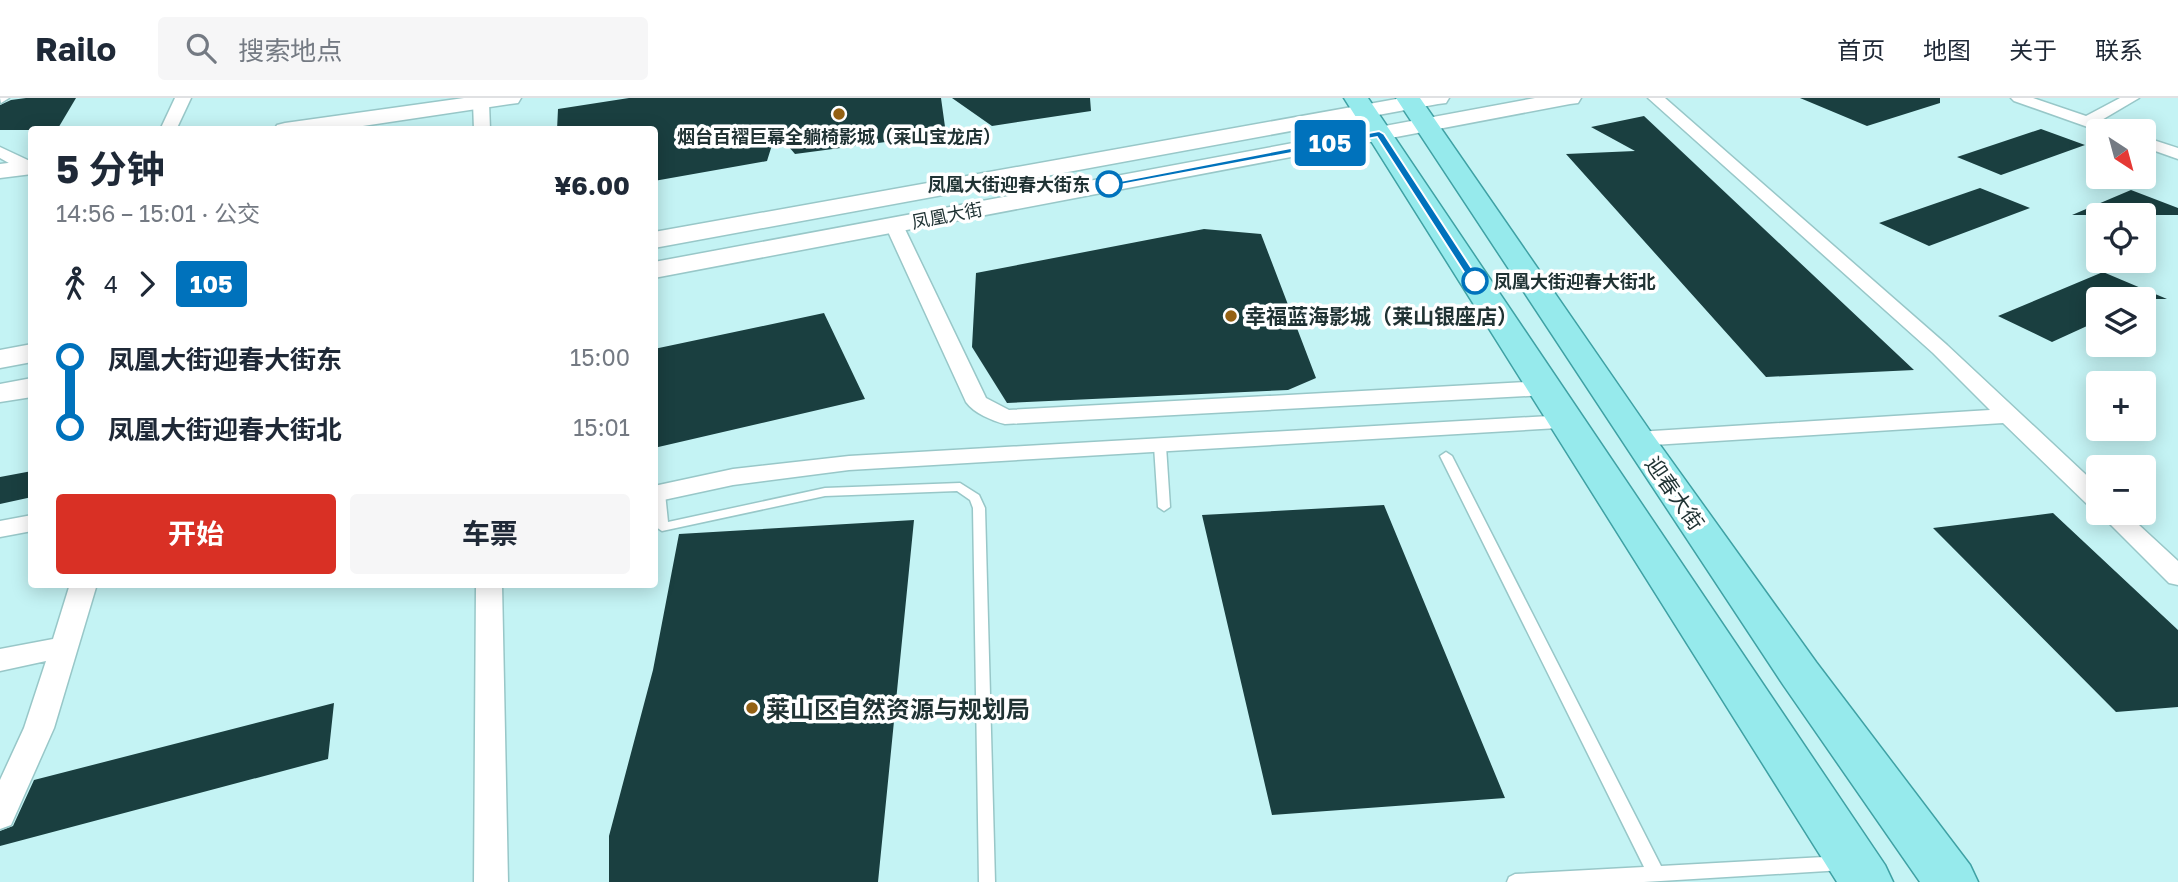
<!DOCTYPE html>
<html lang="zh">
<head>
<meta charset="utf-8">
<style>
  :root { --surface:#fff; --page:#f6f6f7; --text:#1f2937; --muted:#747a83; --line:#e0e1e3; --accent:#d93025 }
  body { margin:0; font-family:"Golos Text","Noto Sans SC",sans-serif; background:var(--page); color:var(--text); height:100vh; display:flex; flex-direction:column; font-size:26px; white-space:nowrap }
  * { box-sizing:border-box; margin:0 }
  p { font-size:23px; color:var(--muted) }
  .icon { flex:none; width:38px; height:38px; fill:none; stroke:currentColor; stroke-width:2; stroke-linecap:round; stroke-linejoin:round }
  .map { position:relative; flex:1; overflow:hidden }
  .details { position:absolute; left:28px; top:28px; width:630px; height:462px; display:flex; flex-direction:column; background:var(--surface); border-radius:7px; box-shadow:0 4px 18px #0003 }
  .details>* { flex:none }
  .badge { padding:0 14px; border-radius:5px; font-size:24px; line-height:46px }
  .needle { width:46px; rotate:144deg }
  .tools { position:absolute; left:2086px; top:21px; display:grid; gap:14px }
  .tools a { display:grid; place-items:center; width:70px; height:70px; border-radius:7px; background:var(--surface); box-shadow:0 4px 18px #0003; font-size:35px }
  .map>.badge { position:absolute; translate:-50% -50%; box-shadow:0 0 0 4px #fff }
  .legs { display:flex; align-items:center; gap:10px; height:77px; padding:0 28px; font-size:23px }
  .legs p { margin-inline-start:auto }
  .headline { display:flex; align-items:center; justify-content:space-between; height:119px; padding:0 28px }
  h1 { font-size:38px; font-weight:700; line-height:52px }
  .button { display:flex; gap:14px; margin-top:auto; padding:14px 28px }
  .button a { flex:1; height:80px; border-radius:7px; background:var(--accent); color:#fff; font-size:28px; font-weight:700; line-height:80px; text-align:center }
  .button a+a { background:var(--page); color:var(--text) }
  ul { padding:0 28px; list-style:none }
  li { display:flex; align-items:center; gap:24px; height:70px; font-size:26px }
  li i { display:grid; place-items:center; width:10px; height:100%; margin:0 9px; background:currentColor }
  li i::after { content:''; width:18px; height:18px; margin:-9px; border:5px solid; border-radius:50%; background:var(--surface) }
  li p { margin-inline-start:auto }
  li:first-child i { background:linear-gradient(#0000 50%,currentColor 0) }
  li:last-child i { background:linear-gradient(currentColor 50%,#0000 0) }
  header { display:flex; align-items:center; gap:42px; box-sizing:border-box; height:98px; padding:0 35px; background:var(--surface); border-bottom:2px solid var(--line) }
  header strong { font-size:33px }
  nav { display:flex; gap:38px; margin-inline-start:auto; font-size:24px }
  .search { width:490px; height:63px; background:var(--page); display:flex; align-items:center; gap:18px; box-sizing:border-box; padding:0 24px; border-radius:7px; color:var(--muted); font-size:26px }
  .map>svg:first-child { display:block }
  .building { fill:#1a3f40 }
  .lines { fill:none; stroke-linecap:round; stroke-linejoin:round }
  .lane-casing { stroke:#98c7c8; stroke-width:3 }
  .street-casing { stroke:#98c7c8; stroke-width:3 }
  .secondary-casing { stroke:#98c7c8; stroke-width:3 }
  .primary-casing { stroke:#3fa1a4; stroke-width:3 }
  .lane { fill:#fff; fill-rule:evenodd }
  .street { fill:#fff; fill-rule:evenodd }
  .secondary { fill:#fff; fill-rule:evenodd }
  .primary { fill:#96eaec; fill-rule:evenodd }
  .line-1 { fill:#0072bc; stroke:#fff; stroke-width:2 }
  .poi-dot { fill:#946113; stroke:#fff; stroke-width:2.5 }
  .stop-1-dot { fill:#fff; stroke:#0072bc; stroke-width:3.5 }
  .labels { text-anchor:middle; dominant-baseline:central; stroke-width:7; stroke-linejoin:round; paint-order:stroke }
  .far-poi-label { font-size:18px; font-weight:bold; fill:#203334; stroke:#fff }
  .far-stop-label { font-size:18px; font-weight:bold; fill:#203334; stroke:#fff; text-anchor:end }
  .far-street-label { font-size:18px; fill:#203334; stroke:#fff }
  .poi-label { font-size:21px; font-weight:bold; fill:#203334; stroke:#fff; text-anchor:start }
  .street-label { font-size:21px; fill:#203334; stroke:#fff }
  .near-poi-label { font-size:24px; font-weight:bold; fill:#203334; stroke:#fff; text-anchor:start }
</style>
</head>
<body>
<header>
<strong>Railo</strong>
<div class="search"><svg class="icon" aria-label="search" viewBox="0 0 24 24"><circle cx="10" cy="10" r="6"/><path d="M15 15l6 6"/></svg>搜索地点</div>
<nav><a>首页</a><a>地图</a><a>关于</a><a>联系</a></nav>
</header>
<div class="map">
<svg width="2178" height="784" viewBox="0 0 2178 784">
  <rect width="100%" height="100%" fill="#c4f3f4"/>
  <path class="building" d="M26 0H76L57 32H0V7L11 2Z
    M629 0H941L946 36 795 56 776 34 767 63 654 83V32H557L558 11Z
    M952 0H1090L1091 13 992 28Z
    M1800 0H1940V5L1867 28Z
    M1644 18 1914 272 1766 279 1566 56 1635 53 1591 29Z
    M2041 31 2085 47 2001 77 1957 59Z
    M1980 90 2030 110 1929 148 1879 125Z
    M2131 92 2178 110V117H2072Z
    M1204 131 1261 136 1316 280 1288 292 1007 305 972 249 976 175Z
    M2103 174 2167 201H2098V223L2052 244 1998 218Z
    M824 215 865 301 654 350V251Z
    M32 373V399L0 406V379Z
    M1384 407 1505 700 1272 717 1202 417Z
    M2053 415 2178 532V609L2116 614 1933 430Z
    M914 422 878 784H609V738L653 572 679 436Z
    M334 605 328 661 0 748V733L13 728 34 682Z"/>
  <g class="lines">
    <defs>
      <path id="lane" d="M1160 344 1166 348 1170 409 1164 413 1158 409 1154 348Z
        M1446 354 1452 358 1661 768 1843 758 1849 760 1851 765 1849 770 1843 772 1644 784H1507L1509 779 1515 776 1644 769 1440 358Z
        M960 385 979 397 985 410 995 784H979L973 410 970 402 957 393 825 398 662 433 656 429 654 392 659 391 665 395 668 424 825 390Z"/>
      <path id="street" d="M0 0H9L1 5Z
        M175 0H191L176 32H160Z
        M483 0 489 4 490 32H474L473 4 476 1Z
        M1648 0H1665L1947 247 2098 388V410L2089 408 2003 325 1637 348 1629 346 1625 341 1629 336 1637 334 1990 312 1933 255Z
        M2011 0H2033L2086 18 2120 0H2139L2100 23 2119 30 2121 33H2099L2014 3Z
        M2144 39 2178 50V61L2144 49Z
        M0 49 32 64V73H23L0 60Z
        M894 122 903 127 986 300 1009 312 1545 283 1553 285 1556 290 1553 295 1545 297 1005 326C992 323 974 315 966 304L885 127Z
        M1567 317 1575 319 1578 324 1575 329 849 372 733 387 654 404V388L733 371 849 358Z
        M2099 415H2126L2178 463V487L2169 485Z
        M32 417V433L0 439V423Z
        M70 486H97L54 630 11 727 0 731V682L24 630 46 563 0 573V551L53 541Z
        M476 486H502L508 784H474Z"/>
      <path id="secondary" d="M464 0H521L518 5 510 6 336 32H274L277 27 285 25Z
        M1402 0H1449L1446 5 1438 6 654 150V134Z
        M1535 0H1581L1578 5 1570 6 654 180V164Z
        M32 62V76L0 80V66Z
        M32 246V264L0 270V252Z
        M32 280V299L0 304V286Z"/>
      <path id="primary" d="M1344 0H1368L1885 767 1893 784H1837Z
        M1396 0H1420L1650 333 1816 564 1970 767 1978 784H1920L1784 588Z"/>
    </defs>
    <use href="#lane" class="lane-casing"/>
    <use href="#street" class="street-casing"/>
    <use href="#secondary" class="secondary-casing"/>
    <use href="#primary" class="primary-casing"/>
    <use href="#lane" class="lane"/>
    <use href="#street" class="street"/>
    <use href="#secondary" class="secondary"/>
    <use href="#primary" class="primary"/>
  </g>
  <path class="line-1" d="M1379 33 1384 36 1480 183 1479 185H1471L1377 39 1109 89 1105 86Z"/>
  <g class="poi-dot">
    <circle cx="839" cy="16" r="7"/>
    <circle cx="1231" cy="218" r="7"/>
    <circle cx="752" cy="610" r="7"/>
  </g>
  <g class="stop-1-dot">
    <circle cx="1109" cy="86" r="12"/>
    <circle cx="1475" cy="183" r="12"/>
  </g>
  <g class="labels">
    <g class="far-poi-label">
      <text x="839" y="38">烟台百褶巨幕全躺椅影城（莱山宝龙店）</text>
    </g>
    <g class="far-stop-label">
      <text x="1090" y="86">凤凰大街迎春大街东</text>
      <text x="1494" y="183" text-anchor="start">凤凰大街迎春大街北</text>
    </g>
    <g class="far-street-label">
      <text transform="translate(947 117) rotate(-11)">凤凰大街</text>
    </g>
    <g class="poi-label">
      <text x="1245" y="218">幸福蓝海影城（莱山银座店）</text>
    </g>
    <g class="street-label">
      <text transform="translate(1675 395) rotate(55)">迎春大街</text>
    </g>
    <g class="near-poi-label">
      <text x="766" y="610">莱山区自然资源与规划局</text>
    </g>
  </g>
</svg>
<div class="tools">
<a><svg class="needle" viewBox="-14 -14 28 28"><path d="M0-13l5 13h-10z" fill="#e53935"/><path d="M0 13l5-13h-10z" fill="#747a83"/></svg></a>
<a><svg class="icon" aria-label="locate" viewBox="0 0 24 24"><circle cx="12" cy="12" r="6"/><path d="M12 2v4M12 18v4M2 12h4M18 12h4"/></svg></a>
<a><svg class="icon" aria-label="layers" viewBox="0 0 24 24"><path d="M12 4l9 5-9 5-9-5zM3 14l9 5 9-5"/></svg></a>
<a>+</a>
<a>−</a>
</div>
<b class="badge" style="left:1330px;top:45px;background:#0072bc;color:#fff">105</b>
<section class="details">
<div class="headline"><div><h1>5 分钟</h1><p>14:56 – 15:01 · 公交</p></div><b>¥6.00</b></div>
<div class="legs"><svg class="icon" aria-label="walk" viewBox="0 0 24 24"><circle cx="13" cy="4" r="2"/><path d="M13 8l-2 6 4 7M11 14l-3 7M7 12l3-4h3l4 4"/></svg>4<svg class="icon" aria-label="forward" viewBox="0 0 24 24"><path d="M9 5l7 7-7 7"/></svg><b class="badge" style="background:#0072bc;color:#fff">105</b></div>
<ul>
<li><i style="color:#0072bc"></i><b>凤凰大街迎春大街东</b><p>15:00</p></li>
<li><i style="color:#0072bc"></i><b>凤凰大街迎春大街北</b><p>15:01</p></li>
</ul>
<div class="button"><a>开始</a><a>车票</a></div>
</section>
</div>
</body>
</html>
